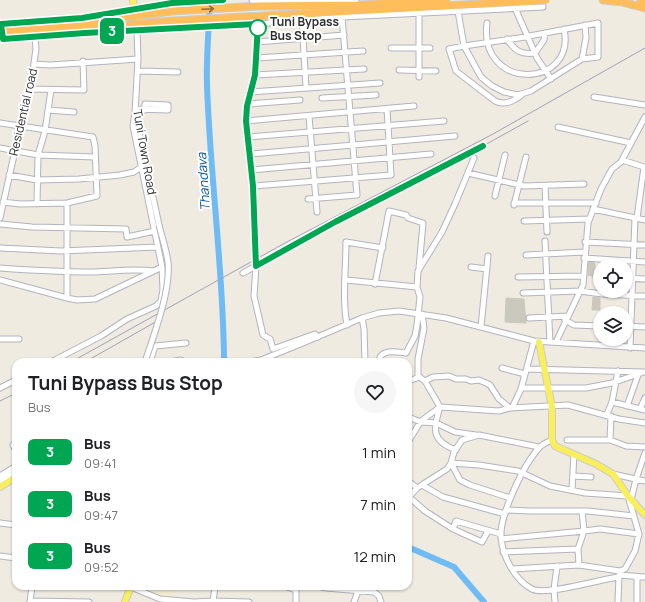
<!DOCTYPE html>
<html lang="en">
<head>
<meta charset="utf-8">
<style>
  :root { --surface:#fff; --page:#f6f6f6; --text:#202124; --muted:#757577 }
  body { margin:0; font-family:Manrope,sans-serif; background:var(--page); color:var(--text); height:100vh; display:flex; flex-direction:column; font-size:15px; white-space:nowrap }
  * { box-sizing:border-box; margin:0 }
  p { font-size:13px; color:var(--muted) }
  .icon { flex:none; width:22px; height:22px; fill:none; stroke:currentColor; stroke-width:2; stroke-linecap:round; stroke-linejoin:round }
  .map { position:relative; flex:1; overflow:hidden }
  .sheet { position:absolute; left:12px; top:358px; width:400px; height:232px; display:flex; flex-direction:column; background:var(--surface); border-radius:12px; box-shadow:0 1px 3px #0004 }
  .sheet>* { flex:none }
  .badge { padding:0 8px; border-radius:6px; font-size:14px; line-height:26px }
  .buttons { position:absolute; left:593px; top:258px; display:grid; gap:8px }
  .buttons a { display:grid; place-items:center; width:40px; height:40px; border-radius:50%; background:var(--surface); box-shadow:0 1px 3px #0004; font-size:20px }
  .map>.badge { position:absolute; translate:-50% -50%; box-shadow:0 0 0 2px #fff }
  .round { display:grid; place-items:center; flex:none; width:42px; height:42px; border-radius:21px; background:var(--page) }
  .head { display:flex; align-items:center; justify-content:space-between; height:68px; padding:0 16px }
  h1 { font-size:19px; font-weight:700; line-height:30px }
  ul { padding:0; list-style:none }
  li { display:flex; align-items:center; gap:12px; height:52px; padding:0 16px }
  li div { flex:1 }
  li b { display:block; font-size:15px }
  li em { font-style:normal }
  li .badge { min-width:44px; font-weight:700; text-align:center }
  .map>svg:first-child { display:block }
  .education { fill:#f1eccf }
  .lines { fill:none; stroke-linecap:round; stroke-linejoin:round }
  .river { stroke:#6ebbf6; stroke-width:6 }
  .building { fill:#cbc9be; stroke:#cbc8b8 }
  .minor-casing { stroke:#b3b3c1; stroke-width:7 }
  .major-casing { stroke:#cdcdcd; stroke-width:8 }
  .highway-casing { stroke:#cdcdcd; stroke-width:9 }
  .minor { stroke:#fff; stroke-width:5 }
  .major { stroke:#f9ee5b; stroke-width:6 }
  .highway { stroke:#ffbd5b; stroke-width:7 }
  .rail { stroke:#a2a1b8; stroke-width:1 }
  .minor-bridge-casing { stroke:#b3b3c1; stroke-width:7; stroke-linecap:butt }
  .highway-bridge-casing { stroke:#cdcdcd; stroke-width:9; stroke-linecap:butt }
  .minor-bridge { stroke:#fff; stroke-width:5 }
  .highway-bridge { stroke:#ffbd5b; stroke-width:7 }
  .oneway { stroke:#8c6e42 }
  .line-casing { stroke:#fff; stroke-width:9 }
  .line { stroke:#00a651; stroke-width:6 }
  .stop-dot { fill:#fff; stroke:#00a651; stroke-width:2 }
  .labels { text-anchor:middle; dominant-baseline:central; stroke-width:4; stroke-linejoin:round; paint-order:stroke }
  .stop-label { font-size:12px; font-weight:bold; fill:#2d2d2d; stroke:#fff; text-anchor:start }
  .street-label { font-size:12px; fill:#2d2d2d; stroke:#fff }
  .water-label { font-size:13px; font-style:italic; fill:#0656a9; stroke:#fff }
</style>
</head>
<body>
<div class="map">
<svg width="645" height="602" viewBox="0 0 645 602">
  <rect width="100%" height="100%" fill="#efebe0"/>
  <path class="education" d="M137 586H176L172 601 136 589Z"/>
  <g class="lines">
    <path class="river" d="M210 0C209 28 206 57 207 85 210 175 223 266 224 357L226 362
      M408 547 454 567 484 602"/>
  </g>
  <path class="building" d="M589 262 595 263V273L592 276 588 275Z
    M593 297 600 298V310H592Z
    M506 298 524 299 526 323 505 322Z"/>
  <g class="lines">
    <defs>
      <path id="minor" d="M252 0 275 2 356 0
        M515 8 537 58 551 79
        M458 11 464 46 519 38 598 23V57L582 59 531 91 518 95 504 92 492 86 481 77 464 46 449 49 456 71 495 101C505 106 514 101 523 94
        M419 13V77
        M67 20 172 3 223 0
        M302 20 306 88
        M257 22V58L255 75 247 107 246 121 253 186 256 266 254 296 263 335 270 339 273 349 315 334 318 337
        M487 23C478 92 577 89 564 29
        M0 24 53 21
        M137 31 138 59 135 113 159 225
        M0 39 85 33 258 24 342 17 543 7 542 0
        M507 39C515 51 521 55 535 53L544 40 545 33
        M257 42 344 35
        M391 48H430
        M257 58 363 51
        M582 59 586 38 585 25
        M34 64 51 65 138 59
        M399 70 436 71
        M138 71 178 72
        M255 75 364 69
        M29 89 84 90 83 61
        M251 92 380 83
        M594 97 645 105
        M322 98 376 95
        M248 104 300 100
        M136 109 168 110V105L145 104V110
        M48 110 74 112
        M309 116 317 212
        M246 121 414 106
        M0 123 93 137 95 146 97 196 67 203 20 204 3 202
        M558 127 631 143
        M248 137 444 121
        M0 148 38 155 95 157
        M250 154 455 136
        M622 160 644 167 637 218
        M252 170 431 154
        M468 173 524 186 584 184
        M9 175 37 180 79 179 120 175 134 172 141 167
        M253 186 391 175 387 109
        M545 186 547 232
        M495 196 505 155
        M308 199 357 195 342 17
        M514 203H596
        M37 204 38 155 45 131 51 90
        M514 205 526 157
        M593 209 645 220
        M0 218 33 70 36 49 35 37
        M524 221 589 219
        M0 224 32 227 126 229 127 237 155 231
        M545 241 550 342
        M585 242 645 245
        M0 248 61 251 158 247
        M526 255 584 252
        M584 258 645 262
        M471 267 487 269
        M0 268C30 270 59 272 89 272 110 272 131 268 153 271
        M243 273 335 222 483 146
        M518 277 584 276
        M596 277H600
        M626 278 645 279
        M0 280 67 298 77 300 95 299 162 267
        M346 280 417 287
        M375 284 389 211 406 215 408 218 423 223 419 268
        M523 293 580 291 602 294 645 296
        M67 298V203
        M362 318 364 329 365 362
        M529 318 568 316
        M565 320 574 325 600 326
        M347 325C342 298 346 269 346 242L383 248
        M626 326 645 327
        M481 327 488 256
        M0 339H19
        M556 342 583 285 588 223 601 189 612 169 621 162 645 117
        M630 348 635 218
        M51 362 101 336 127 319 156 306 161 301 163 290 162 267 133 126 135 113
        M150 362 155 346 186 343
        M170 362 181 360
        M250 362 261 360 303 343 362 318 379 313 399 311 446 318 534 341 645 348
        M380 362V357C385 349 398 352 406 353L415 336 417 325 420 297 417 287 418 271 442 232 455 204 474 158
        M502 368 525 374
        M527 369 643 372
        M408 381 420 377
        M425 381 433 377 449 376 456 379H466L471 381 479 380 486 383 490 385 499 399 510 408
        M0 388 16 380
        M521 388H586L612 383 644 372
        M612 402 645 410
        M627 406 638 375
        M512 408 521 389 534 341
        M640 409 645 398
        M607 414 612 402 618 371
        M611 416 610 440 626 446 645 447
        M408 417 421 422 436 423 455 432 476 435
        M552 440C548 442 542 444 539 448 524 464 500 514 501 536 502 555 514 580 532 589 546 596 601 579 619 577
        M567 440H610
        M408 442 421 421 440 407 425 381 418 376V359L424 328 422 314
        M13 445 16 451
        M456 450C431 441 433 429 440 407L499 411 510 408 568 405 619 419 645 423
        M451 463 479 465 518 471 550 486 585 493 628 496 639 534 635 551 625 569 620 571 619 575 618 602
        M451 463 460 480 470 485 510 498
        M613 474 645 481
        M0 476 16 466
        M573 476 591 477
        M0 481 16 471
        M408 481 417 488 447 469 451 463 454 452 462 440 479 435 539 447
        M422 485 443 497 505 514
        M417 488 409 497 425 511 453 529
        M572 490 574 454
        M631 500 636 479 645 453
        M506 510 530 511H588L634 516
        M0 523 16 525
        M488 531 482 542 453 529 456 521 501 534
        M501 539 584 531 582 511
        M503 552 578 549
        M0 556 16 558
        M579 565 578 549 584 531 600 529 639 534
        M512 569 579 565 620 571
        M619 575 645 577
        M284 586 296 590V602
        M318 586 326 588 374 592 379 596 381 602
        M131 587 160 599 194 602 213 601 215 587
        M30 601 89 602
        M30 602 32 586
        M213 602V601L249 602
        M354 602 358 591
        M555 602 554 589 557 566
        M637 602V577"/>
      <path id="major" d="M133 0 134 10
        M539 342 552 407V440L555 446 596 464 613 474 628 496 645 515
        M0 487 16 477
        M125 602 131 586"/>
      <path id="highway" d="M603 0 622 2 645 8
        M641 0 645 1
        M8 28 94 21 173 11 260 6 358 5 446 0
        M8 34 172 21 532 1"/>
    </defs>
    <use href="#minor" class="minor-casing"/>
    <use href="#major" class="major-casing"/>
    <use href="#highway" class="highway-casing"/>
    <use href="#minor" class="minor"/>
    <use href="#major" class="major"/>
    <use href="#highway" class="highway"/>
    <path class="rail" d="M483 146 528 121
      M71 362 285 243 493 134 645 48
      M85 362 159 320
      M0 401 16 393"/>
    <defs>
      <path id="minor-bridge" d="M145 362C154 334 171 291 168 262 166 249 162 237 159 225"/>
      <path id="highway-bridge" d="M532 1 546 0
        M0 29 8 28
        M0 35 8 34"/>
    </defs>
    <use href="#minor-bridge" class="minor-bridge-casing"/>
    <use href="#highway-bridge" class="highway-bridge-casing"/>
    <use href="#minor-bridge" class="minor-bridge"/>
    <use href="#highway-bridge" class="highway-bridge"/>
  </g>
  <defs><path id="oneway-shaft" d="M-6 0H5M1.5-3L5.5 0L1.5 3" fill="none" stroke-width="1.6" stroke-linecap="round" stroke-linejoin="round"/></defs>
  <use class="oneway" href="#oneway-shaft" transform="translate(208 9) rotate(-3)"/>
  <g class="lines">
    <defs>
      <path id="line" d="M223 0 172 3 82 18 1 24 3 39 85 33 258 24 255 75 247 106 246 121 253 186 256 266 335 222 483 146"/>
    </defs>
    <use href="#line" class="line-casing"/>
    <use href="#line" class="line"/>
  </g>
  <circle class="stop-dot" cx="258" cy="28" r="8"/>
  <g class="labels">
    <g class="stop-label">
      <text x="270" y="21">Tuni Bypass<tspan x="270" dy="14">Bus Stop</tspan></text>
    </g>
    <g class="street-label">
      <text transform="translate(23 112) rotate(-77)">Residential road</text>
      <text transform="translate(145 152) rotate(80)">Tuni Town Road</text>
    </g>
    <g class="water-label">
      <text transform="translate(203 182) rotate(-94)">Thandava</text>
    </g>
  </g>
</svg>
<div class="buttons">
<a><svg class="icon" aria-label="locate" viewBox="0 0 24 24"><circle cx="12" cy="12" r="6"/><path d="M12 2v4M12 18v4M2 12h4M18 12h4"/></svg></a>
<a><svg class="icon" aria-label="layers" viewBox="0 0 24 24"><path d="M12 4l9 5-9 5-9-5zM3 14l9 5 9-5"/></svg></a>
</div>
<b class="badge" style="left:112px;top:31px;background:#00a651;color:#fff">3</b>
<section class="sheet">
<div class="head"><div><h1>Tuni Bypass Bus Stop</h1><p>Bus</p></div><a class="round"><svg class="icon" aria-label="heart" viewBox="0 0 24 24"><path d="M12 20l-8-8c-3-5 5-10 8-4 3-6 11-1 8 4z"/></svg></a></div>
<ul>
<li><span class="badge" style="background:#00a651;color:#fff">3</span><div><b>Bus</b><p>09:41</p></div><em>1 min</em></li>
<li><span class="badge" style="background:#00a651;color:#fff">3</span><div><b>Bus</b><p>09:47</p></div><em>7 min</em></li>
<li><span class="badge" style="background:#00a651;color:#fff">3</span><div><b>Bus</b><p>09:52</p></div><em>12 min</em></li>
</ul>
</section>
</div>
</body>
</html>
